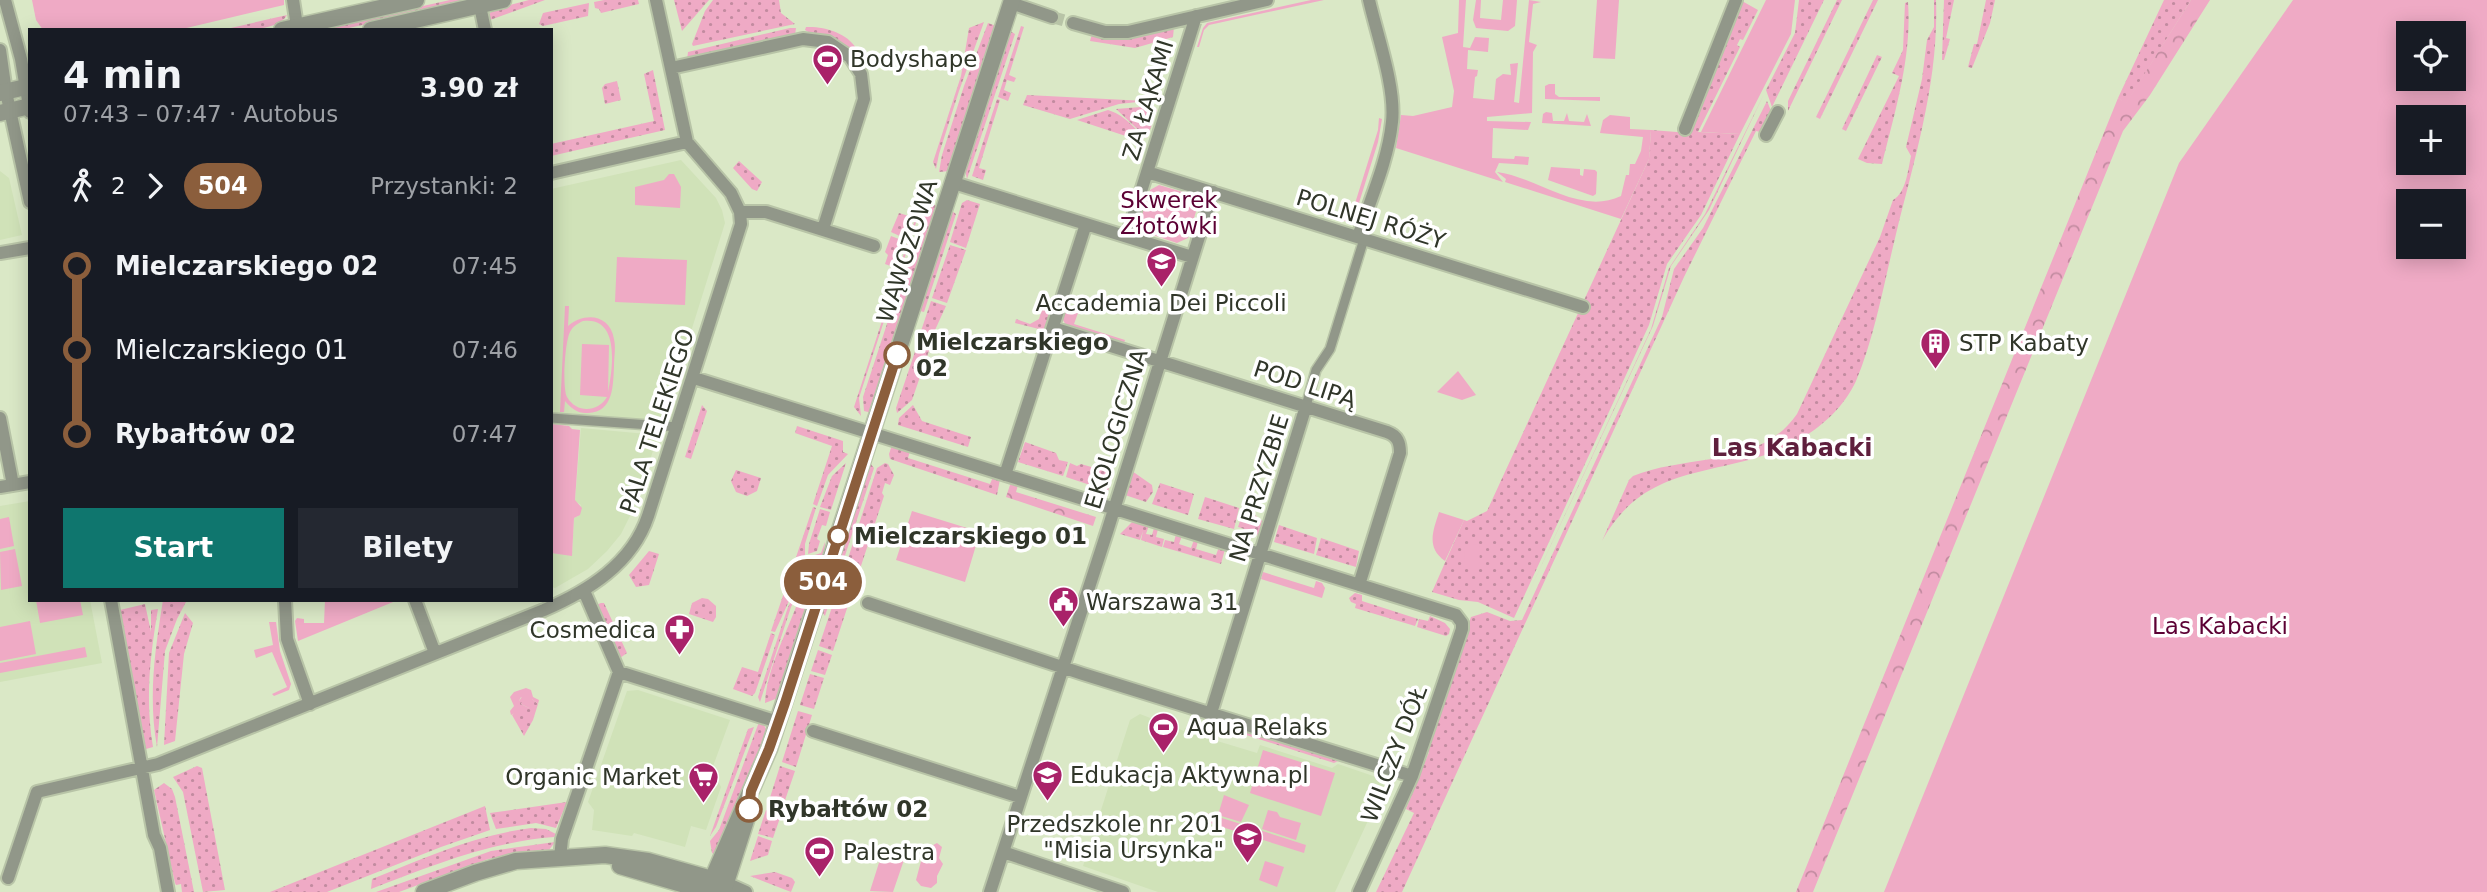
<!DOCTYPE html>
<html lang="pl">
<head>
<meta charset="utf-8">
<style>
  :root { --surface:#171b24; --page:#242831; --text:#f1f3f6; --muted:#9ea1a6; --accent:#0f766e }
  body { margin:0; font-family:"DejaVu Sans",sans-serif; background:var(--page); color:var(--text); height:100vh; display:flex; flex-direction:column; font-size:26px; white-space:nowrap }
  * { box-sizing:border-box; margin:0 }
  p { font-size:23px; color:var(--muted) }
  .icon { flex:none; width:38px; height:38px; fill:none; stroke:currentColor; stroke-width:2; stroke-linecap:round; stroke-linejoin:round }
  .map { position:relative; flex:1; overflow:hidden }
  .details { position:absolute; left:28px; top:28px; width:525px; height:574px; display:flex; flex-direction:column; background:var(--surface); border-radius:0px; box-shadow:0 4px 18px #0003 }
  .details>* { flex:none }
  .badge { padding:0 14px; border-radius:23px; font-size:24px; line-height:46px }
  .controls { position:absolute; left:2396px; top:21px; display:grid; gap:14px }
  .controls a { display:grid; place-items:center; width:70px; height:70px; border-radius:0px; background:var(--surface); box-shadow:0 4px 18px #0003; font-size:35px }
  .map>.badge { position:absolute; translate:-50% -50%; box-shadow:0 0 0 4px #fff }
  .legs { display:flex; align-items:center; gap:10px; height:77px; padding:0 35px; font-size:23px }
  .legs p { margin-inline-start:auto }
  .overview { display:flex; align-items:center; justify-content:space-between; height:119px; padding:0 35px }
  h1 { font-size:38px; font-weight:700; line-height:52px }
  .cta { display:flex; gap:14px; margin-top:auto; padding:14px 35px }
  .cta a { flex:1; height:80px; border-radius:0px; background:var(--accent); color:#fff; font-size:28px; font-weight:700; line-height:80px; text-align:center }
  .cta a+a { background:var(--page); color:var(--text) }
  ul { padding:0 35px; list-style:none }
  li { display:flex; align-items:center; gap:24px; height:84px; font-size:26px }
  li i { display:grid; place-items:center; width:10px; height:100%; margin:0 9px; background:currentColor }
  li i::after { content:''; width:18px; height:18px; margin:-9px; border:5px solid; border-radius:50%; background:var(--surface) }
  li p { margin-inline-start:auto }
  li:first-child i { background:linear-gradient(#0000 50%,currentColor 0) }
  li:last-child i { background:linear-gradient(currentColor 50%,#0000 0) }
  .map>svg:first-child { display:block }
  .built { fill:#d0e2b8 }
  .grass { fill:url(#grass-dots) }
  .forest { fill:url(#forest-crowns) }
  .green { fill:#efaac5; fill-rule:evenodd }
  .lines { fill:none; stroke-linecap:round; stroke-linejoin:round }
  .minor-tunnel { stroke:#b8c4a7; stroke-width:12; stroke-dasharray:12 6; stroke-linecap:butt }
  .pedestrian-casing { stroke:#b8c4a7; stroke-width:12 }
  .minor-casing { stroke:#b8c4a7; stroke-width:16 }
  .tertiary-casing { stroke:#b8c4a7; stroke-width:19 }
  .pedestrian { stroke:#919789; stroke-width:9 }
  .minor { stroke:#919789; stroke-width:12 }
  .tertiary { stroke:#919789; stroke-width:16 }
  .line-1-casing { stroke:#fff; stroke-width:16 }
  .line-1 { stroke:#8b5e3c; stroke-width:10 }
  .stop-1-dot { fill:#fff; stroke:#8b5e3c; stroke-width:3.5 }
  .labels { text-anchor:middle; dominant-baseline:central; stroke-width:7; stroke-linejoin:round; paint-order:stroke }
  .poi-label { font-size:23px; fill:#303629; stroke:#fff; text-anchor:start }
  .street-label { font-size:23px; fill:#303629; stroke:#fff }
  .park-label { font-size:23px; fill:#5c0134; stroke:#fff }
  .stop-label { font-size:23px; font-weight:bold; fill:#303629; stroke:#fff; text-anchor:start }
  .neighbourhood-label { font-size:24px; font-weight:bold; fill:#5f1f3d; stroke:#fff }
</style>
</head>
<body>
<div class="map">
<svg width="2487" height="892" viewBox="0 0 2487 892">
  <defs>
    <pattern id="grass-dots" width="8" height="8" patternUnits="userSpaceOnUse" patternTransform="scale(1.75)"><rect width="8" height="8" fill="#efaac5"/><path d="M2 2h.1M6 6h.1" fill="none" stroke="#c28ba0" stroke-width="1.8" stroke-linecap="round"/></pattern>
    <pattern id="forest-crowns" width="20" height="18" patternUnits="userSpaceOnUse" patternTransform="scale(1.75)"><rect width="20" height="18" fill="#efaac5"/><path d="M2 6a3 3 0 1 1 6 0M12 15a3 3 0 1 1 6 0" fill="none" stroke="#c28ba0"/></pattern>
  </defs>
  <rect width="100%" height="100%" fill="#dae8c6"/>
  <path class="built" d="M681 160 716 198 722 210 725 223 663 421 552 413 551 189Z
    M0 171 9 178 22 235 0 240Z
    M581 428 658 435 636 504 621 534 607 551 588 569 555 588 551 587V553L572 555 574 518 578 516 581 505 575 501Z
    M30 501V600H90L102 663 0 682V506Z
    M638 690 730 720 712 769 721 787 706 830 691 826 685 847 634 833 632 836 592 830 594 810 588 802 627 691Z
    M1140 714 1184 731 1185 728 1205 735 1204 737 1257 753 1260 745 1332 768 1338 764 1379 778 1384 786 1335 892H1158L1083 866 1130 720Z"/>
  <path class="grass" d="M450 0H473L340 30H328V27Z
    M529 0H545L490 20 489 14 494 9Z
    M604 0H638L639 4 601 13 599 9 595 8 594 2Z
    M674 0H709L682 31Z
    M713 0H779L781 13 795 24 693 46 692 44 705 11Z
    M1799 0H1824L1772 107 1766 90 1795 33Z
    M1837 0H1842L1788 111V101Z
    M1873 0H1878L1820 119 1816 117Z
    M1934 0H1936C1939 80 1915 157 1896 234 1884 283 1875 336 1856 381 1845 405 1824 425 1802 438 1730 482 1650 454 1602 541L1629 480 1633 476C1688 454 1760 468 1797 414L1880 237 1893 200C1906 193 1908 170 1911 156L1906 147 1922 79 1927 40 1934 27Z
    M1944 0H1954L1946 38 1950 39 1944 60H1942Z
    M1986 0H1995L1990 23 1972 68 1968 67 1974 44H1977Z
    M2164 0H2191L2126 104 2118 98Z
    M1742 1 1758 10 1743 40 1740 39 1737 45 1740 47 1698 132 1740 134 1701 215 1667 264 1649 325 1514 618 1478 602 1459 600 1432 592 1464 520 1467 521 1487 511 1649 159 1651 130 1690 133Z
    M1908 2C1912 57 1895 111 1882 164L1867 163 1858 159 1899 76 1892 73 1903 50 1905 3Z
    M589 3 588 16 543 26 539 24 543 13Z
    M287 15C278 32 238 30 222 30Z
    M984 22 959 91 939 154 936 169 933 162 961 76 969 28Z
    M988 23 996 26 949 171 939 172 942 155 964 86Z
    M1021 26 1024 27 1009 75 1016 78 1014 82 1007 80 1004 90 1011 93 1008 101 998 97Z
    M806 27C824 26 847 33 856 48L852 52C834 35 820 41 805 30Z
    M1174 27 1173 37 1135 48 1090 41 1092 34C1121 42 1147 34 1174 27Z
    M790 28H796L795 35 687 60 688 52Z
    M1010 31 1015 34 967 179 965 169Z
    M1877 55 1882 57 1846 131 1842 129Z
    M653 70 665 130 551 156V144L654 121 644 74Z
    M617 81 621 100 605 104 602 88 605 84Z
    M1764 94 1709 210 1671 266 1653 326 1517 618 1651 329 1669 268 1705 214Z
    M1027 95 1146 101H1147L1119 104 1070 119 1023 105Z
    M997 99 1000 100 979 168 986 170 983 180 972 176Z
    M1767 101 1771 111 1760 132 1756 131 1684 277 1402 892H1376L1414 813 1406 809 1429 752 1426 751 1471 617 1487 612 1510 621 1522 620 1662 317 1674 269 1703 228Z
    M1153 106 1157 110 1147 138 1116 109Z
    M1108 110C1122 114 1139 129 1144 142L1077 120Z
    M739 161 762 182 757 191 752 189 733 168Z
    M967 200 980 204 966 248 950 242 962 203Z
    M921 201H923L859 398 861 416 854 407Z
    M927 202 939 207 872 413 864 411 863 397Z
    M952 211 956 214 924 312 920 311 921 304Z
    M899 213 912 217 904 238 891 232Z
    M891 236 904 241 896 268 885 264 888 255 885 252Z
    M950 245 966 250 947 303 932 298Z
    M931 301 946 306 930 341 919 337Z
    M1043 306 1052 309 1046 328 1043 330 1015 323 1016 319 1030 324 1039 319Z
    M919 340 931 345 912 400 897 413 896 408Z
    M702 405 707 411 691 459 685 457Z
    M913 405 922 421 971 437 968 447 898 425 899 418Z
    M797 426 843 441V452L848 454 828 475 817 506 813 504 832 446 795 433Z
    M1025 442 1056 453 1059 460 1068 462 1063 476 1018 462Z
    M892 445 910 451 908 458 990 484 993 477 1000 479 997 495 890 459 889 454Z
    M846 463 831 510 820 507 832 476Z
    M870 463 874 468 825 616 822 612Z
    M885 463 888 464 894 475 890 485 885 483 882 493 884 496 858 575 844 571 877 468Z
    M1070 463 1077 466 1081 464 1112 473 1108 491 1066 477Z
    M736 470 761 478 757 491 747 496 736 492 731 481Z
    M1132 471 1152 485 1153 492 1146 502 1125 495Z
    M1160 483 1194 494 1188 515 1152 504Z
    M1205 497 1239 508 1234 529 1198 519Z
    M813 507 816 508 805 544V555L802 557 793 592 775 632 771 631Z
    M820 509 830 512 826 526 822 525 817 539 820 541 817 551 808 554 809 544Z
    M1248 513 1255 515 1262 521 1258 537 1257 533 1238 527 1241 518Z
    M1133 521 1149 525 1146 534 1152 535 1154 528 1158 529 1156 537 1164 539 1162 547 1141 540 1143 531 1140 540 1120 534Z
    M1279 525 1317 538 1314 554 1274 542Z
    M1176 534 1182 536 1179 544 1191 548 1194 540 1198 541 1196 549 1216 555 1219 547 1225 549 1221 564 1163 547 1165 540 1174 542Z
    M1321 538 1359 551 1356 567 1316 555Z
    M825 542 823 564 778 698 765 703C767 656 806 604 809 557L821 553Z
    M649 551 659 554 649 585 636 587 629 575Z
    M804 559 807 560 797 595 791 607 760 702 758 697 788 607 795 594Z
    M843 574 857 578 833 651 819 646Z
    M1355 593 1362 595V601L1418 619 1415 626 1355 608 1356 604 1351 602 1349 598Z
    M702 598 708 599 716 606V617L713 622 689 614 692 603Z
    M163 600H187L177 619 165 651 157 747C148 697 155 650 163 600Z
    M601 603H604L627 653 620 658 596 605Z
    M145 604 151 632V610L158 609C150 656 145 700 153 747L146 749 120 610Z
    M185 613 193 623 184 654 175 741 164 745 169 653Z
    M1430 616 1445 623 1450 629 1449 634 1446 636 1417 627 1419 619 1428 621Z
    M771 633 775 635 755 693 752 696 733 689 742 667 758 672Z
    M818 650 832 655 825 675 811 671Z
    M810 674 824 678 814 709 800 705Z
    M522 697 524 699 521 704 529 708 532 699 538 704 533 720 524 736 512 715 519 708V701Z
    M798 711 812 715 796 767 782 762Z
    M1208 719 1349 763 1351 765 1338 761 1334 763 1218 726 1216 730 1204 727 1203 724Z
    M759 722 764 725 767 731 763 744 715 855 712 853 710 841 719 830Z
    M754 727 716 827 710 836 748 729Z
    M197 766 202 768 225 890 203 892 183 792 173 777Z
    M780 766 795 771 781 812 767 807Z
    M164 783 172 789 175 797 194 892H182L181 884 176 885 175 883 154 790Z
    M567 802 556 828 536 823 496 829 490 813Z
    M485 806 490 830 441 847 327 892H270Z
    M766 810 781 815 773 838 758 834Z
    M531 828 546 829 556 834 554 837C489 842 431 866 371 889L372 879C424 858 475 835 531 828Z
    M758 836 772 841 768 855 750 861Z
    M555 842 549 850 488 859 399 892H376L491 851Z
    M775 872 792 878 795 882 791 892 750 876Z"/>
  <path class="forest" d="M2191 0H2210L2150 95 2123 131 1813 892H1796L2118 98 2126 103Z
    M1013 484 1018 485 1016 492 1096 517 1093 526 1006 497 1010 485Z"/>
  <path class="green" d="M32 0H284V5L178 30H43L36 20Z
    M1311 0H1324L1209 25 1204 30 1199 47H1197L1203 28 1207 23Z
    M1459 0H1466L1463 47 1470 48 1475 37 1489 38 1488 52 1468 50 1467 69 1478 70 1477 76 1475 77 1473 98 1494 100 1496 79 1503 74 1511 75 1510 64 1518 63 1514 102 1519 103 1529 0 1541 2 1533 4 1529 42 1537 45 1533 52 1532 113 1487 117V121L1531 122 1528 130 1493 128 1492 158 1514 159 1515 156 1529 157 1528 165 1499 163 1495 172 1503 182 1396 148 1401 115 1413 116 1452 107 1454 91 1442 37 1458 33Z
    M1476 0H1481L1480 18 1501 20 1503 0H1517L1515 26 1508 31 1476 28 1473 20Z
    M1597 0H1619L1615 59 1593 58Z
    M1766 0H1795L1791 34 1740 134 1701 132Z
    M2293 0H2487V892H1884L2179 163ZM2408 33H2454V79H2408ZM2408 117H2454V163H2408ZM2454 201V247H2408V201Z
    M1549 84H1555V94L1559 97H1600V101L1545 99V86Z
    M1546 112 1552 113 1553 121H1564L1567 113 1569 121 1584 122 1587 114 1591 126 1542 123 1543 114Z
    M1610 115 1630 117V129L1651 130 1649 159 1621 219 1505 182 1506 179 1497 172C1537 177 1580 216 1621 196L1626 175H1629L1630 164H1635L1641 151 1643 137 1600 133 1603 120Z
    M1379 118 1382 119 1378 142 1354 219 1347 222 1340 219 1352 213 1378 130Z
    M1551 167 1580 169V175L1583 176 1584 169 1595 170 1597 172 1596 194 1593 196 1548 180Z
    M669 174H674L681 187 680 208 635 205V187L664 180Z
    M1159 185 1193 195 1198 205 1188 238 1177 243 1144 232 1139 222 1150 190Z
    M617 257 687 260 685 305 615 302Z
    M565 306H569L568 326C584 312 610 314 614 339 616 347 614 357 614 366 613 385 614 412 588 413 578 414 571 408 565 401L564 412H560ZM583 321C620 316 613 368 608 392L609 345 582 344 580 395 607 397C598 412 577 414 567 397 562 388 565 341 570 332 573 326 577 324 583 321Z
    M1065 307 1078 313 1074 324 1125 340 1124 343 1066 325 1061 317Z
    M1458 371 1476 395 1462 400 1437 392Z
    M552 424 569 426 572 429 580 430 575 500 582 508 580 515 574 518 572 556 551 553Z
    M912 511 980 532 965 582 896 560Z
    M1439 512 1464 520 1445 561C1425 547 1434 529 1439 512Z
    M9 517 14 546 0 549V519Z
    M1479 544 1480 565H1465L1464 545Z
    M15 549 22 586 1 590 0 552Z
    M1263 572 1314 588 1316 581 1322 583 1325 588 1322 598 1261 579Z
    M36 600H80L83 615 40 623Z
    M325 600H398L298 641 295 621 297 618 304 619V623H324Z
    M30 621 36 654 0 661V627Z
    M269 622H276L280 651 291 684 289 690 274 696 272 694 287 687 272 652 256 658 254 650 273 645Z
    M85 647 87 657 0 673V663Z
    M526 688 531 690 533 697 539 700 538 704 532 699 533 705 529 708 521 704 523 699 521 697 519 701V711L511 715 510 711 514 706 510 697 514 692Z
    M1263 750 1335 773 1321 816 1250 793Z
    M1224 795 1249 805 1241 822 1218 815Z
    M1268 810 1277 812 1280 817 1301 823 1296 840 1262 829Z
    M1203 812 1306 845 1304 853 1200 820Z
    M937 843 942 847 939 858 943 864 937 876V883L931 888 921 886 916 880 924 850Z
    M884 847 906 854 893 892 870 891Z
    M1265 861 1284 867 1277 887 1259 880Z"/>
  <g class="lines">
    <path class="minor-tunnel" d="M1052 17 1073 23"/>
    <defs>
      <path id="pedestrian" d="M1306 406 1316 370 1330 349 1364 239
        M551 418 678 427"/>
      <path id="minor" d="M5 0 21 59 30 112
        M293 0 297 26 294 30
        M1011 3 1052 17
        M480 6 485 30
        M1073 23 1105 32H1128L1267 0
        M0 50 6 92 30 202
        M671 68 803 39 828 42 850 57 861 74 864 99 823 229
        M1685 129 1736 0
        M1766 135 1778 112
        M1147 172 1583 307
        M551 173 687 142
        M954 183 1192 257
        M740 212H766L874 246
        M1127 236 1196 16
        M1358 237C1370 200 1388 161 1392 122 1396 88 1377 35 1369 0
        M0 253 30 248
        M1053 328 1387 432C1398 436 1400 443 1400 453L1359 585
        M694 378 1456 615 1462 623V629L1412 776 1359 892
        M0 418 13 485
        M1005 475 1086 224
        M0 487 30 482
        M111 600 154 835 160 848 168 892
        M285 600 287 639 310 704
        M415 600 435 653
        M868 603 1083 674 1412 776
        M619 672 778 722
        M1211 713 1306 406
        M813 731 1020 797
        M1003 852 1123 892
        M560 858 562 839 619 672 584 591
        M8 878 37 792 158 764 544 610C588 591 632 564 648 516L741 224 740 212 731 193 687 142 656 0
        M726 883 746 892
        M990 892 1107 532 1213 192"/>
      <path id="tertiary" d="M282 30 416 0
        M371 30 503 0
        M0 93 30 86
        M0 113 30 106
        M620 866 709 892
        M707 891 769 749 1012 0
        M424 892 475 873 516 861 605 855 648 861 726 883
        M723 892 748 814"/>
    </defs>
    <use href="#pedestrian" class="pedestrian-casing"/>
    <use href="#minor" class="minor-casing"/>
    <use href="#tertiary" class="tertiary-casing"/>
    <use href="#pedestrian" class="pedestrian"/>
    <use href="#minor" class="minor"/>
    <use href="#tertiary" class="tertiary"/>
  </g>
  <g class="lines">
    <defs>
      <path id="line-1" d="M749 809 751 791 769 749 785 703 897 355"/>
    </defs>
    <use href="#line-1" class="line-1-casing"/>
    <use href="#line-1" class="line-1"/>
  </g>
  <defs>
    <symbol id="stadium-pin" viewBox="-11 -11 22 30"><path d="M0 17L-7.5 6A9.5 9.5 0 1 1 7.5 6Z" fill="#a92269" stroke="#fff"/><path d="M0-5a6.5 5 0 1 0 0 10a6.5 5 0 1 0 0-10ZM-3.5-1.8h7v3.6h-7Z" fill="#fff"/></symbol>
    <symbol id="school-pin" viewBox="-11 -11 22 30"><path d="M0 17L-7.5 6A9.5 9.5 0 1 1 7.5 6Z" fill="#a92269" stroke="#fff"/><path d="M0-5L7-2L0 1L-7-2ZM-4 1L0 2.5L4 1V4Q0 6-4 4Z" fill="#fff"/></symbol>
    <symbol id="building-pin" viewBox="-11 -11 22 30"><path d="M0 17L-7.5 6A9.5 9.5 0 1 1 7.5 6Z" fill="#a92269" stroke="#fff"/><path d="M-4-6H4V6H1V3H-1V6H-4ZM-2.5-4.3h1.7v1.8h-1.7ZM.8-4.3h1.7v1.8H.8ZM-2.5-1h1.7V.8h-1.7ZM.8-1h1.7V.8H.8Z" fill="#fff"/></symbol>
    <symbol id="civic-pin" viewBox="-11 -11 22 30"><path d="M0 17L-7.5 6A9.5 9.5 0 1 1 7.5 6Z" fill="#a92269" stroke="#fff"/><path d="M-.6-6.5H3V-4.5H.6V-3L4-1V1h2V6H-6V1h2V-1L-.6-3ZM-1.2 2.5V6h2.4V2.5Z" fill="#fff"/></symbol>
    <symbol id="pharmacy-pin" viewBox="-11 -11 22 30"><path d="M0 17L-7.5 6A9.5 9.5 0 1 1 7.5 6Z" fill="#a92269" stroke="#fff"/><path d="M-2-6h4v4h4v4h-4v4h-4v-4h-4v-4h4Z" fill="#fff"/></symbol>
    <symbol id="supermarket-pin" viewBox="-11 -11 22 30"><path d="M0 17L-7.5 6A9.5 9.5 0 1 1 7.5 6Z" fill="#a92269" stroke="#fff"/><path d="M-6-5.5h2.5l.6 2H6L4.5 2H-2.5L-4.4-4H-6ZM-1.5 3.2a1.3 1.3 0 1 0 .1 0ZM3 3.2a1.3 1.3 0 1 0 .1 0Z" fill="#fff"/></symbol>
  </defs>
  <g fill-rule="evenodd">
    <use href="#stadium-pin" x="810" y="42" width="35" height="47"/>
    <use href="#school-pin" x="1144" y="244" width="35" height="47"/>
    <use href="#building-pin" x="1918" y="326" width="35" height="47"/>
    <use href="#civic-pin" x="1046" y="584" width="35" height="47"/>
    <use href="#pharmacy-pin" x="662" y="612" width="35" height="47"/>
    <use href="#stadium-pin" x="1146" y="710" width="35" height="47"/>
    <use href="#school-pin" x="1030" y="758" width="35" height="47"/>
    <use href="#supermarket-pin" x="686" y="760" width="35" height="47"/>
    <use href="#school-pin" x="1230" y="820" width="35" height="47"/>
    <use href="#stadium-pin" x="802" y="834" width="35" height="47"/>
  </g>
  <g class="stop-1-dot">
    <circle cx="897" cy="355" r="12"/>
    <circle cx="838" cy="536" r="9"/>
    <circle cx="749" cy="809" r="12"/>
  </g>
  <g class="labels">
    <g class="poi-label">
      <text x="850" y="59">Bodyshape</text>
      <text x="1161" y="303" text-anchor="middle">Accademia Dei Piccoli</text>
      <text x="1959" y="343">STP Kabaty</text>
      <text x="1086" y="602">Warszawa 31</text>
      <text x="656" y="630" text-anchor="end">Cosmedica</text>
      <text x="1187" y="727">Aqua Relaks</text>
      <text x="1070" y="775">Edukacja Aktywna.pl</text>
      <text x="681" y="777" text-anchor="end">Organic Market</text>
      <text x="1224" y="824" text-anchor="end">Przedszkole nr 201<tspan x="1224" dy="26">"Misia Ursynka"</tspan></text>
      <text x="843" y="852">Palestra</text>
    </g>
    <g class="street-label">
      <text transform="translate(1148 100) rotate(-73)">ZA ŁĄKAMI</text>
      <text transform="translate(1371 219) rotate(17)">POLNEJ RÓŻY</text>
      <text transform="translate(907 251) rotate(-72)">WĄWOZOWA</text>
      <text transform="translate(1305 384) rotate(18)">POD LIPĄ</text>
      <text transform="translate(657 421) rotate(-72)">PÁLA TELEKIEGO</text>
      <text transform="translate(1116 429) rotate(-73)">EKOLOGICZNA</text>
      <text transform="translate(1259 488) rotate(-73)">NA PRZYZBIE</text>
      <text transform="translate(1394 754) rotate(-69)">WILCZY DÓŁ</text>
    </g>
    <g class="park-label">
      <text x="1169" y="200">Skwerek<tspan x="1169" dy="26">Złotówki</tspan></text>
      <text x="2220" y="626">Las Kabacki</text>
    </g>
    <g class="stop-label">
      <text x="916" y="342">Mielczarskiego<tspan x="916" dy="26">02</tspan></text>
      <text x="854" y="536">Mielczarskiego 01</text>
      <text x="768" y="809">Rybałtów 02</text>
    </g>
    <g class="neighbourhood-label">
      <text x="1792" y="448">Las Kabacki</text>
    </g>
  </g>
</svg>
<div class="controls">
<a><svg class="icon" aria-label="locate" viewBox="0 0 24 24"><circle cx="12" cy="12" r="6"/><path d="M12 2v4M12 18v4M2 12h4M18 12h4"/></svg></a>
<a>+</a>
<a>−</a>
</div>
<b class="badge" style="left:823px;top:582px;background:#8b5e3c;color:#fff">504</b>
<section class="details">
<div class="overview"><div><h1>4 min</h1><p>07:43 – 07:47 · Autobus</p></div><b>3.90 zł</b></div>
<div class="legs"><svg class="icon" aria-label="walk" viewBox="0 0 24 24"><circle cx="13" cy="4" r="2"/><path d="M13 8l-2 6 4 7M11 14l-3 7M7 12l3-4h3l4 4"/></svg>2<svg class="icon" aria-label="forward" viewBox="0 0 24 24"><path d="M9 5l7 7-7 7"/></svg><b class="badge" style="background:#8b5e3c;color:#fff">504</b><p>Przystanki: 2</p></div>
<ul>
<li><i style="color:#8b5e3c"></i><b>Mielczarskiego 02</b><p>07:45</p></li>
<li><i style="color:#8b5e3c"></i><span>Mielczarskiego 01</span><p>07:46</p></li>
<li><i style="color:#8b5e3c"></i><b>Rybałtów 02</b><p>07:47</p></li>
</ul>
<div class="cta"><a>Start</a><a>Bilety</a></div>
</section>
</div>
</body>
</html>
